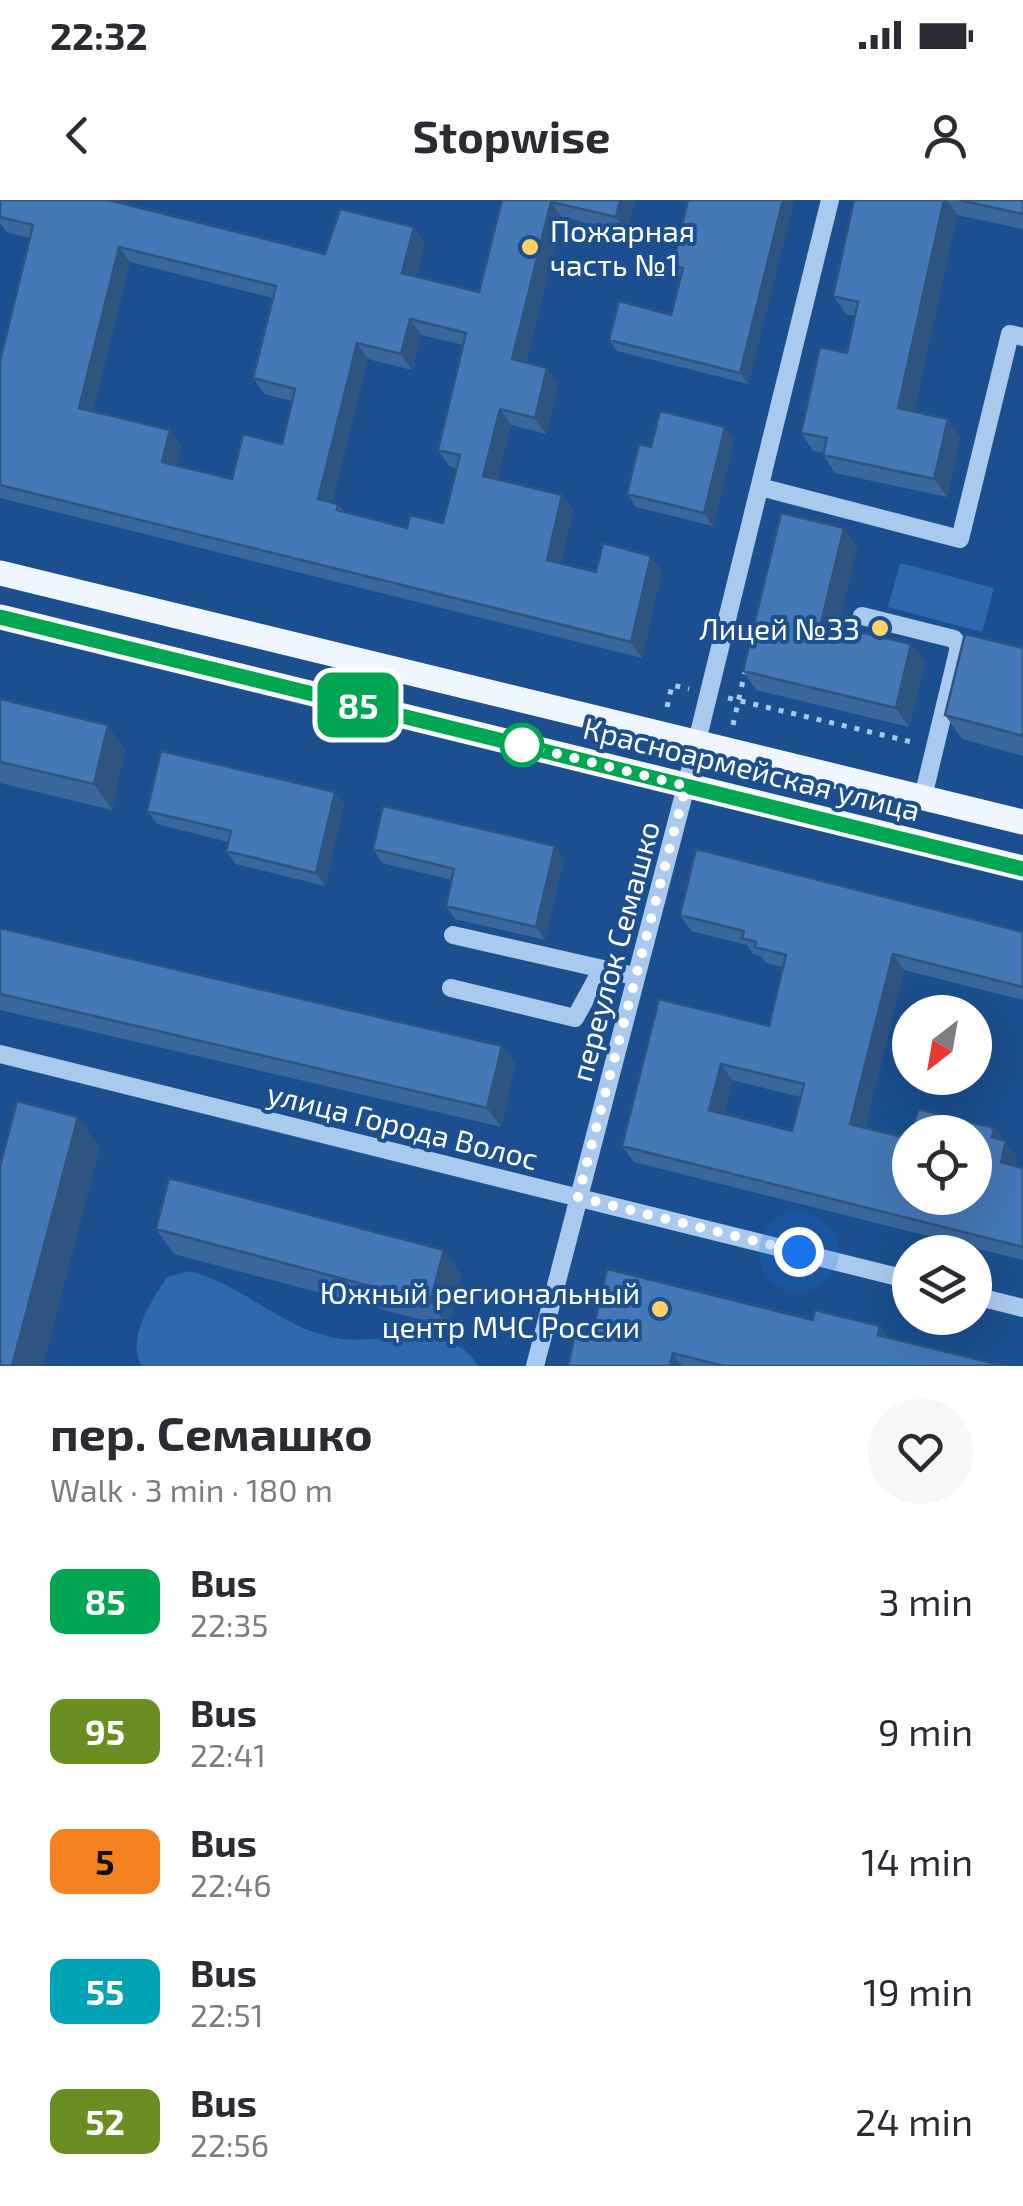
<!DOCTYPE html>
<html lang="en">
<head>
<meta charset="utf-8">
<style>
  :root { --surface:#fff; --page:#f7f7f7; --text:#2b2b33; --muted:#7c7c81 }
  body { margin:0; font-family:"Exo 2",sans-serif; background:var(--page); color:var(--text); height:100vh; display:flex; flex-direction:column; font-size:38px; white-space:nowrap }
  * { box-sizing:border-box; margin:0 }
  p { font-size:32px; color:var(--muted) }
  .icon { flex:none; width:55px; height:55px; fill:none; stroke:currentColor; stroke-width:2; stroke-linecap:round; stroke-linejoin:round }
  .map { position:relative; height:1166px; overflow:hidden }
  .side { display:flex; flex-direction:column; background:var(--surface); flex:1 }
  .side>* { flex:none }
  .badge { padding:0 20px; border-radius:15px; font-size:35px; line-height:65px }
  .needle { width:65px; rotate:211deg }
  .buttons { position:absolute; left:892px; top:795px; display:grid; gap:20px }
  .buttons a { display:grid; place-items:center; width:100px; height:100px; border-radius:50%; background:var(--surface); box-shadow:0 10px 40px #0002; font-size:50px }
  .you { position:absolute; width:50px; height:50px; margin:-25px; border:8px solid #fff; border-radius:50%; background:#1a73e8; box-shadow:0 0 0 15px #1a73e833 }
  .map>.badge { position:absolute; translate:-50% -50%; box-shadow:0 0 0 5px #fff }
  .round { display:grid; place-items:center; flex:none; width:105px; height:105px; border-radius:52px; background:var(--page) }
  .summary { display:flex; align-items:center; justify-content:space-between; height:170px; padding:0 50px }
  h1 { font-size:48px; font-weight:700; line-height:75px }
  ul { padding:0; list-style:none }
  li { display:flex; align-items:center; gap:30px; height:130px; padding:0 50px }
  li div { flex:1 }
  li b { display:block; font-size:38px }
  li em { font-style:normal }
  li .badge { min-width:110px; font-weight:700; text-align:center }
  .status { display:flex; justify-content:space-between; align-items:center; height:70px; padding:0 50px; background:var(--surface); direction:ltr }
  .status svg { height:28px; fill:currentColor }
  header { display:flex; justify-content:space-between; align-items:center; height:130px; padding:0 50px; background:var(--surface); font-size:45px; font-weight:700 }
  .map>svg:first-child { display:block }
  .green { fill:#2e69ad }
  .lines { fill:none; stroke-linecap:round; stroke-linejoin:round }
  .path { stroke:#a9c9ee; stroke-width:5; stroke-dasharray:5 8; stroke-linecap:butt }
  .minor { stroke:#a9c9ee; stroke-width:18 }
  .major { stroke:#f0f6ff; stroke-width:25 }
  .wall { fill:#3a679d; fill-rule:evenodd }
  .shaded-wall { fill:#305480 }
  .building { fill:#4478b7; stroke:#305480; stroke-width:2.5; fill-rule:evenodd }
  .line-casing { stroke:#fff; stroke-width:22 }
  .line { stroke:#00a651; stroke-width:15 }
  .walk { stroke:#fff; stroke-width:10; stroke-dasharray:0 18 }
  .poi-dot { fill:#ffd166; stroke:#1b4f8f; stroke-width:4 }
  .stop-dot { fill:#fff; stroke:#00a651; stroke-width:5 }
  .labels { text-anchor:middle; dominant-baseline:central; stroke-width:8; stroke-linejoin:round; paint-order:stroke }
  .poi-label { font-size:30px; fill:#fff; stroke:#1b4f8f; text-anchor:end }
  .street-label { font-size:30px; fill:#fff; stroke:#1b4f8f }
</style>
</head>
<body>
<div class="status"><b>22:32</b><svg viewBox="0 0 49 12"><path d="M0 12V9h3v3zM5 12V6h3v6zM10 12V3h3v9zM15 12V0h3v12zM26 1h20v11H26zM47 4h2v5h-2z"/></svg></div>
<header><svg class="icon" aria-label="back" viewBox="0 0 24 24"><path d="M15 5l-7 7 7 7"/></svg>Stopwise<svg class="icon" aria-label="person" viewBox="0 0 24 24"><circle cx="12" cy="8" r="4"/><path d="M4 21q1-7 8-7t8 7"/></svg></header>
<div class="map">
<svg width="1023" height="1166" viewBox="0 0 1023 1166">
  <rect width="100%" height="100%" fill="#1b4f8f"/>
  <path class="green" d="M900 363 994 388 982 432 888 407Z
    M189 1071C246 1085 283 1131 342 1139 384 1144 451 1120 478 1166H141C127 1137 151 1102 167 1077Z"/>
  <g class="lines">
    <path class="path" d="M728 498 912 542
      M667 507 672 485 689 489
      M733 525 746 467"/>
    <path class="minor" d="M760 287 960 339 1010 134 1023 137
      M862 416 954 439 959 447 923 597
      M453 735 634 776
      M451 788 575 818 602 769
      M0 854 910 1080
      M975 1096 1023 1108
      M535 1166 686 586 830 0"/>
    <path class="major" d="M0 373 1023 622
      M0 417 1023 668"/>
  </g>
  <path class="wall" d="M0 0 325 54 414 27 425 43 416 77 479 92 502 0H635L627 33 562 17 526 163 558 184 546 234 511 225 497 279 562 295 573 311 561 363 596 372 662 371 642 458 0 298V161L30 38 6 32 0 23ZM130 62 273 98 253 178 264 194 292 201 282 244 232 279 176 265 181 246 93 211ZM421 135 463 145 438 250 449 266 456 268 443 323 407 328 343 311 338 304 332 303 368 159 412 170Z
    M688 0H794L748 184 617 151 609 140 671 115 680 76 673 65Z
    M854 0H1023V29L957 15 914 212 960 237 947 297 835 273 823 255V253L813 251 801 233 847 153 855 116 846 114 833 96Z
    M734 240 713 326 636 307 627 294 651 247Z
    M844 328 857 347 838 427 911 444 925 463 909 527 756 490 743 471Z
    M1023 448V556L962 539 945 515Z
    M0 499 125 550 112 610 0 583Z
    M335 592 344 605 325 686 236 664 226 651 228 642 157 624 147 611Z
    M555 646 564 660 545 740 455 719 446 706 452 680 382 663 373 649Z
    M680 715 1023 732V800L904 770 865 928 910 939 994 928 1017 957 1015 966 1023 968V1060L634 962 622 946 659 799 769 826 783 767 766 763 761 756 753 754 747 745 691 731ZM732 880 800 897 792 931 724 914Z
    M0 728 502 846 515 864 501 927 0 810Z
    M156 1029 462 1076 448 1127 174 1054Z
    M592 1134 888 1138 1004 1166H568Z"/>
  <path class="shaded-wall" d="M620 0H635L627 33 616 17Z
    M783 0H794L748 184 740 173Z
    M944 0H947L957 15 911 226 898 208Z
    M551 2 562 17 523 175 512 159Z
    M414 27 425 43 413 89 402 73Z
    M119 47 130 62 90 224 79 208Z
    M410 119 421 135 412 170 401 154Z
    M357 143 368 159 329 315 318 299Z
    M547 168 558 184 546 234 535 218Z
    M500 209 511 225 494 291 483 276Z
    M948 219 960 237 947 297 934 279Z
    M725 227 734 240 713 326 704 313Z
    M170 230 181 246 173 277 162 262Z
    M562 295 573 311 558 376 547 360Z
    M844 328 857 347 835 442 821 423Z
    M651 356 662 371 642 458 631 442Z
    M911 444 925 463 909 527 896 508Z
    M108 525 125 550 112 610 94 584Z
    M335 592 344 605 325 686 316 673Z
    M555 646 564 660 545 740 536 727Z
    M893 754 904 770 862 940 850 924Z
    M502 846 515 864 501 927 487 908Z
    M721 864 732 880 721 926 709 910Z
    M78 917 100 948 43 1166H12Z
    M994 928 1017 957 1012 978 1001 962 992 937Z
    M444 1050 462 1076 448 1127 430 1102Z
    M880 1126 893 1145 878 1135Z
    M673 1153 682 1166H670Z"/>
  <path class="building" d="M0 0H108L325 54 340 9 414 27 402 73 479 92 502 0H620L616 17 551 2 512 159 547 168 535 218 500 209 483 276 562 295 547 360 596 372 603 343 651 356 631 442 0 285V161L33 25 0 17ZM119 47 276 86 253 178 295 189 282 244 243 234 232 279 162 262 170 230 79 208ZM410 119 466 133 438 250 460 255 443 323 410 315 407 328 337 310 338 304 318 299 357 143 401 154Z
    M688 0H783L740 173 609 140 619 101 671 115 683 68 673 65Z
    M854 0H944L898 208 948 219 934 279 823 255 827 238 801 233 820 147 847 153 858 102 833 96Z
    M959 0H1023V14Z
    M660 211 725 227 704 313 627 294 639 244 651 247Z
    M781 313 844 328 821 423 911 444 896 508 743 471Z
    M965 434 1023 448V536L945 515Z
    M0 499 108 525 94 584 0 562Z
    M161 551 335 592 316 673 226 651 231 631 147 611Z
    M383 606 555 646 536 727 446 706 454 669 373 649Z
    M696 649 1023 732V787L893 754 850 924 910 939V998H975V932H912L918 909 994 928 992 937 1006 941 1001 962 1023 968V1047L622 946 659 799 769 826 786 755 755 747 756 742 742 738 744 731 680 715ZM721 864 804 884 792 931 709 910Z
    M0 728 502 846 487 908 0 794Z
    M17 901 78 917 12 1166H0V966Z
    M169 978 444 1050 430 1102 156 1029Z
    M607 1069 813 1120 815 1110 880 1126 878 1135 1004 1166H724L673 1153 670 1166H568L576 1130 592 1134Z"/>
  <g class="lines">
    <defs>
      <path id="line" d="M0 417 1023 669"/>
    </defs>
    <use href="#line" class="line-casing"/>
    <use href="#line" class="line"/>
    <path class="walk" d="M522 545 686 586 578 997 799 1052"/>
  </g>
  <g class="poi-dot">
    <circle cx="530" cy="47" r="10"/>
    <circle cx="880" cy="428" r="10"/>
    <circle cx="660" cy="1109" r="10"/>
  </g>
  <circle class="stop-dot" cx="522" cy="545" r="20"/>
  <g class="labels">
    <g class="poi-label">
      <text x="550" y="30" text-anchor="start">Пожарная<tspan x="550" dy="34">часть №1</tspan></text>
      <text x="860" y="428">Лицей №33</text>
      <text x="640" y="1092">Южный региональный<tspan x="640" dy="34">центр МЧС России</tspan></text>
    </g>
    <g class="street-label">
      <text transform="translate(752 568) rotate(14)">Красноармейская улица</text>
      <text transform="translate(614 751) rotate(-75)">переулок Семашко</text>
      <text transform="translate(403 925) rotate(14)">улица Города Волос</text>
    </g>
  </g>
</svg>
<div class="buttons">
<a><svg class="needle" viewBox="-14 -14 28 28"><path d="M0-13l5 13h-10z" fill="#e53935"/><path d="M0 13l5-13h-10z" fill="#7c7c81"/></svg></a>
<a><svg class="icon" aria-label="locate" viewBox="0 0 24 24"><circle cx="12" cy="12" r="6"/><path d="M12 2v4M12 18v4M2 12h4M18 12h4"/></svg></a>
<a><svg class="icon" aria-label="layers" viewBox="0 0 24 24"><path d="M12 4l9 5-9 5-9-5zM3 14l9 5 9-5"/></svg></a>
</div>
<div class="you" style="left:799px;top:1052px"></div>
<b class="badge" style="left:358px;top:505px;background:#00a651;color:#fff">85</b>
</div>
<section class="side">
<div class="summary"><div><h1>пер. Семашко</h1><p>Walk · 3 min · 180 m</p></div><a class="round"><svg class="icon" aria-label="heart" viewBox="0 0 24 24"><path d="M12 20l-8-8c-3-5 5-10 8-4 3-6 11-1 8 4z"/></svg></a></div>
<ul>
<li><span class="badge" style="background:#00a651;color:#fff">85</span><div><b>Bus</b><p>22:35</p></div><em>3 min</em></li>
<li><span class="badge" style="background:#6b8e23;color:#fff">95</span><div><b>Bus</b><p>22:41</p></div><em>9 min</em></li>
<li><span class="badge" style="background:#f58220;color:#111">5</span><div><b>Bus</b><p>22:46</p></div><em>14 min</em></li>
<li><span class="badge" style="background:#00a3b4;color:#fff">55</span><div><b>Bus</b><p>22:51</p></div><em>19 min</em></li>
<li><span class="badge" style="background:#6b8e23;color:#fff">52</span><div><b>Bus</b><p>22:56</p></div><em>24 min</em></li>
</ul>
</section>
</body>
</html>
